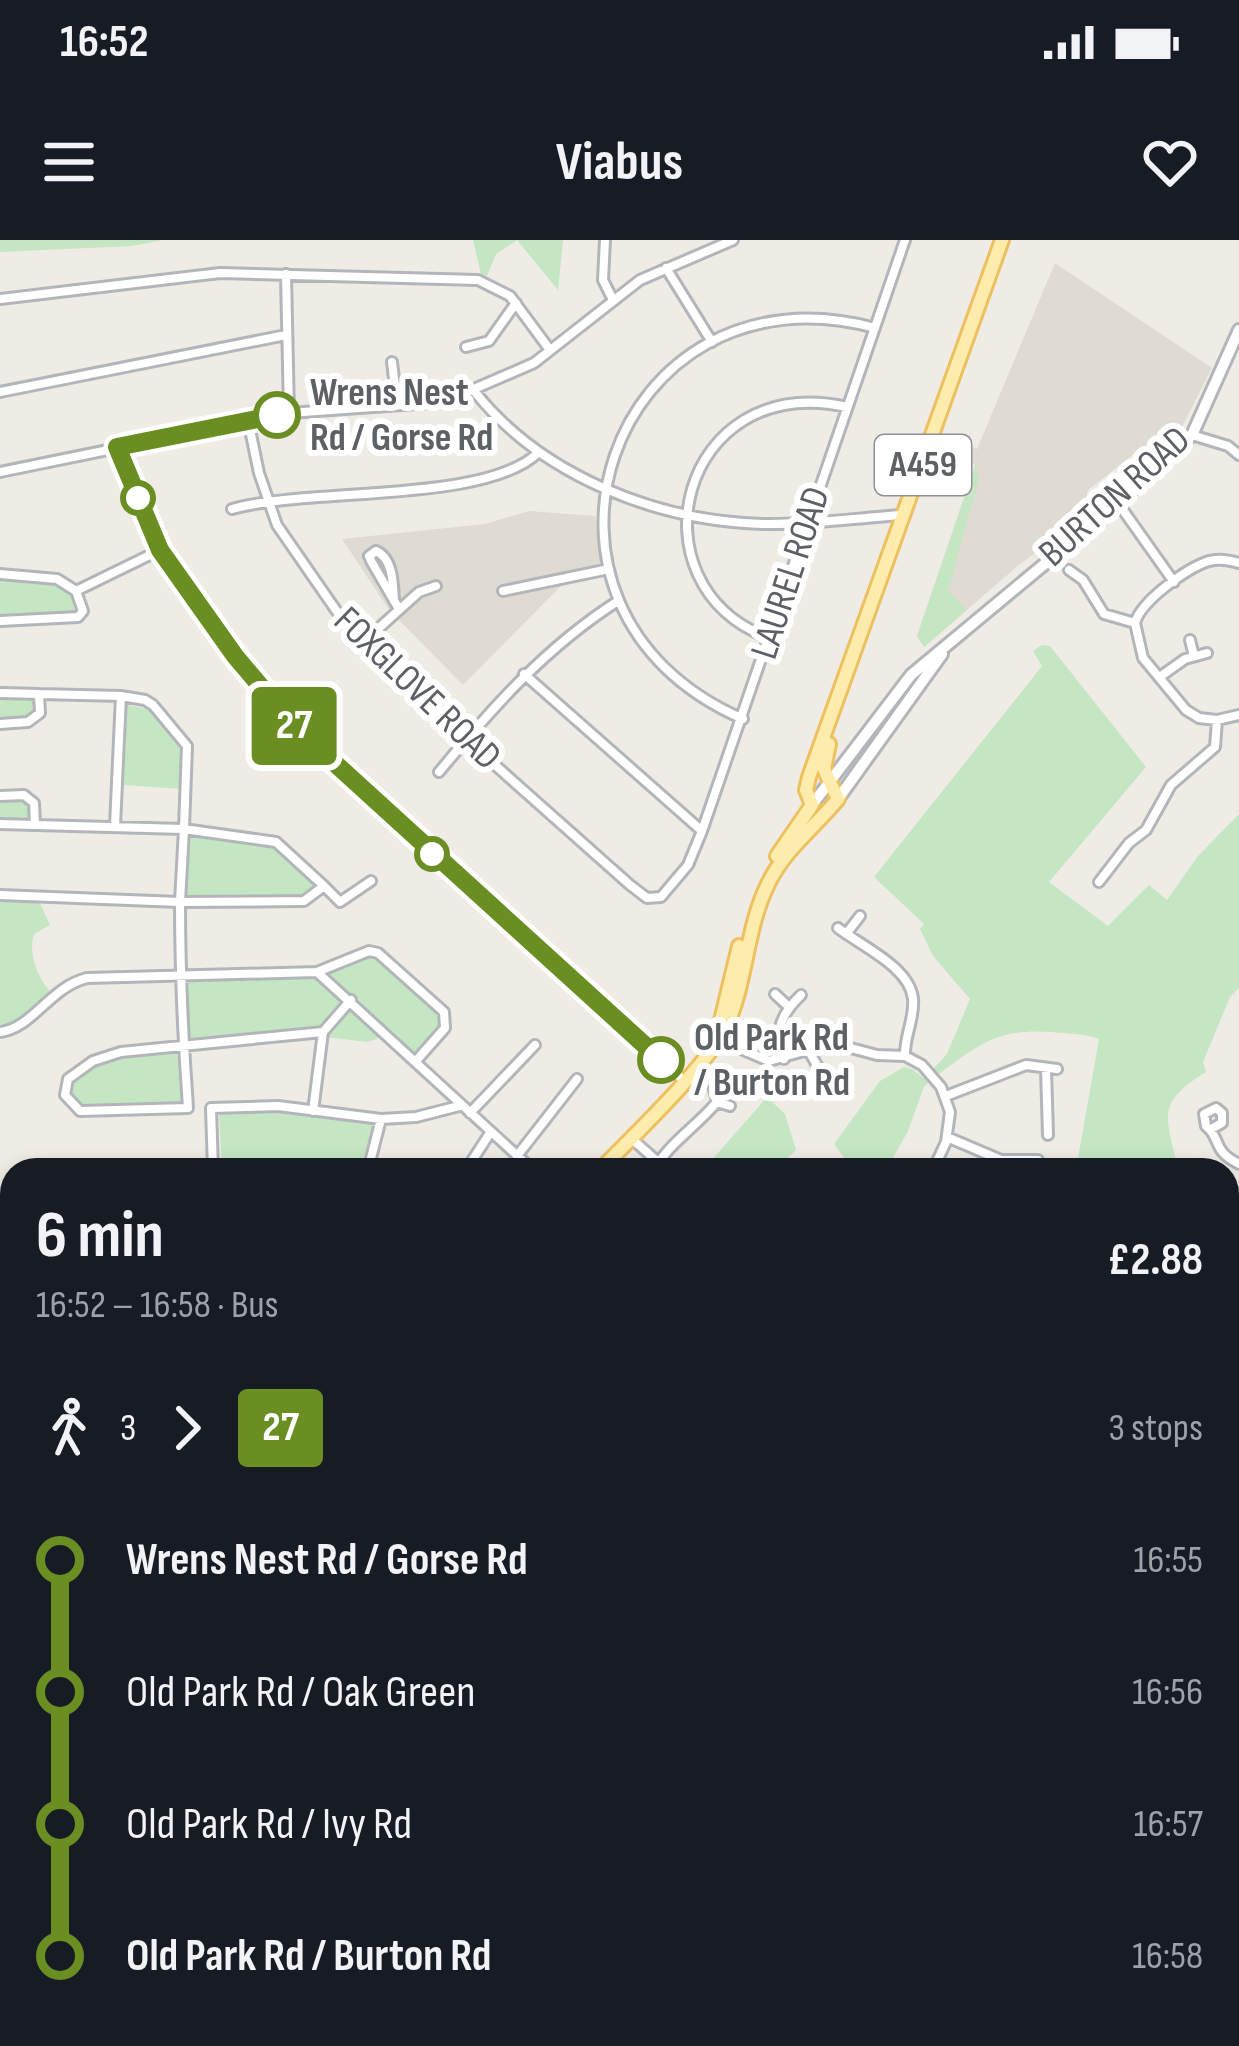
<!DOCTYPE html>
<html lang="en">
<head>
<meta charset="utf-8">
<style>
  :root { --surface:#171b24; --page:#242831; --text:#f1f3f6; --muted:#9ea1a6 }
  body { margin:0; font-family:"Sofia Sans Condensed",sans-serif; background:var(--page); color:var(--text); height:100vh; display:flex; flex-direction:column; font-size:45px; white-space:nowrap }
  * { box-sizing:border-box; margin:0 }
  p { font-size:39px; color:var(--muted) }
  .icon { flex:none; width:66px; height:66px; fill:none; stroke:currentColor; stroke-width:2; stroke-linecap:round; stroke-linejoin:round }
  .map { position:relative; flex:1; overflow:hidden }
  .sheet { position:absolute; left:0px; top:918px; width:1239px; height:888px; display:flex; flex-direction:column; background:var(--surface); border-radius:36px 36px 0 0; box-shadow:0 6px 18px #0003 }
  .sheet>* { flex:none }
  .badge { padding:0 24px; border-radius:9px; font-size:42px; line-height:78px }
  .map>.badge { position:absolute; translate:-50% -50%; box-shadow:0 0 0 6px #fff }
  .legs { display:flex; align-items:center; gap:18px; height:132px; padding:0 36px; font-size:39px }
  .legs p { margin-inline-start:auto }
  .summary { display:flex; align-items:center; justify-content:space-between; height:204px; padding:0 36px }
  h1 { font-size:66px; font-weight:700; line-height:90px }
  ul { padding:0 36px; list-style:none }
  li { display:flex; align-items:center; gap:42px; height:132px; font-size:45px }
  li i { display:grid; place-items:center; width:18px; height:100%; margin:0 15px; background:currentColor }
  li i::after { content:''; width:30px; height:30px; margin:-15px; border:9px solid; border-radius:50%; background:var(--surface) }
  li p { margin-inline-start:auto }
  li:first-child i { background:linear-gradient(#0000 50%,currentColor 0) }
  li:last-child i { background:linear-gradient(currentColor 50%,#0000 0) }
  .status { display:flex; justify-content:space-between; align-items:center; height:84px; padding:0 60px; background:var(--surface); direction:ltr }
  .status svg { height:33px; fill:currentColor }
  header { display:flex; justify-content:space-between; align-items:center; height:156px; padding:0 36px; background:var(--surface); font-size:54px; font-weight:700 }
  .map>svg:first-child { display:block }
  .education { fill:#dfdbd3 }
  .green { fill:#c4e6c2 }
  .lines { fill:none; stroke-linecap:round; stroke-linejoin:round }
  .minor-casing { stroke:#b2b6ba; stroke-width:14 }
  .tertiary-casing { stroke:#b2b6ba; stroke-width:16 }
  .secondary-casing { stroke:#b2b5ba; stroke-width:16 }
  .primary-casing { stroke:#edc060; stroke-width:18 }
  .minor { stroke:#fff; stroke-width:8 }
  .tertiary { stroke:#fff; stroke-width:10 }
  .secondary { stroke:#fff; stroke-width:10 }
  .primary { stroke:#fdecac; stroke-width:12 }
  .line-1-casing { stroke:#fff; stroke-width:27 }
  .line-1 { stroke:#6b8e23; stroke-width:18 }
  .stop-1-dot { fill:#fff; stroke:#6b8e23; stroke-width:6 }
  .labels { text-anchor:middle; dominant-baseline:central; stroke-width:12; stroke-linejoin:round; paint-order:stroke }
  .shield { fill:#fff; stroke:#8e9093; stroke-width:3 }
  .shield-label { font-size:36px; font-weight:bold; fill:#5d6165 }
  .stop-label { font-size:39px; font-weight:bold; fill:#5d6165; stroke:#fff; text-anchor:start }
  .street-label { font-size:39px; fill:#5d6165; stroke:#fff }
</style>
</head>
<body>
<div class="status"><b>16:52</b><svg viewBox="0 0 49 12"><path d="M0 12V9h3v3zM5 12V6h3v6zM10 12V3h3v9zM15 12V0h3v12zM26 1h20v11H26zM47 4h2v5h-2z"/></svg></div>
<header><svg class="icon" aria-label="menu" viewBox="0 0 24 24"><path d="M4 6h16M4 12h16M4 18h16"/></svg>Viabus<svg class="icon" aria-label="heart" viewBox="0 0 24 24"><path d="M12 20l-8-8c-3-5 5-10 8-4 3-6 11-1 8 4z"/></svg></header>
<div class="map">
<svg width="1239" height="1806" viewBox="0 0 1239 1806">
  <rect width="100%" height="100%" fill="#efece5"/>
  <path class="education" d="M1055 23 1212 128 1182 187 1164 200 1151 201 1088 250 1083 278 1020 324 924 407 917 396 975 225 936 209 941 197 977 209Z
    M529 271 595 276 603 337 563 344 463 445 390 371 342 299 485 284Z
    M1227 1574 1239 1580V1713L1227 1699Z"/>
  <path class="green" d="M0 0H163L132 6 0 12Z
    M473 0H563L558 50 517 0 496 14 487 36 481 34Z
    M976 224 979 239 948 351 967 370 924 407 917 396Z
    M0 341 56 342 72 350 77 373 72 377 0 378Z
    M1042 405 1050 406 1146 527 1049 642 1108 686 1149 645 1167 660 1198 616 1239 574V748L1230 757 1203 822 1206 832C1154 864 1167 876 1178 930H1080L1077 924 1099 799C1084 793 1068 794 1052 792 999 788 979 804 938 835L933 829 947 814 970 759 933 716 920 689 924 684 874 637 1042 426 1033 411Z
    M0 458H37V470L29 479 0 480Z
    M127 465 149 469 184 507 182 549 124 545Z
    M24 558 31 569 29 578 0 580V559Z
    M195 595 278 608 317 646 307 657 189 658 184 653 188 598Z
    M0 661H39L50 685 34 694C28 713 37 737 50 751L17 781 5 786 0 784Z
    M365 717 379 718 441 775 442 786 419 813 410 811 328 734 334 727Z
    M302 736 323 740 346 762 322 788 189 805 188 740Z
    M352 768 383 797 367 802 326 797 345 771Z
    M169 812 177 814 181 862 176 865 81 867 69 854V843C96 814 132 814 169 812Z
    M904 827 912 829 929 842 924 847 908 891 886 930H853L834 904 880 841Z
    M767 857 785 874 796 910 775 930H703Z
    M281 871 373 885 360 930H222L219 873Z
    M0 988 12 1002 10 1062 0 1064Z
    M1227 1128 1239 1132V1171L1234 1183 1227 1182Z
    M1227 1492 1239 1496V1580L1227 1574Z
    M97 1794H237L230 1800 236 1806H95L82 1798Z
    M635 1794H1006L990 1806H638Z"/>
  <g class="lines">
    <defs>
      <path id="minor" d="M605 0 603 40 612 58
        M666 28 712 102
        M286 34 289 173
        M0 59 220 33 478 40 510 56 550 110
        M466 107 489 101 516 63
        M392 122 397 164
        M0 152 286 95
        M475 152C542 236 657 281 763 284 810 285 856 278 902 275
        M248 180 259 233 277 285 360 405 630 645 647 658 661 657 688 625 702 591 905 0
        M1192 195 1228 206 1239 215
        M117 207 160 310 235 417 295 487 683 840
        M0 232 289 173 444 162 534 123 640 40 733 0
        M1118 263 1174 342
        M232 269C310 247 486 264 539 212
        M1239 323C1229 320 1219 318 1209 321 1187 328 1141 361 1135 383L1143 418 1186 470 1199 478 1217 480 1239 475
        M1069 330 1083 340 1104 374 1135 383
        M0 334 57 339 76 351 160 310
        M503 351 609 329
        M394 361C393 343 393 318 376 311L369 316 371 321 399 369
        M0 381 78 377 83 371 76 351
        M769 398C627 345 680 130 847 167
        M1190 400 1194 416
        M360 405 419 352 436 346
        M524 434 702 591
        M1161 436 1185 419 1207 413
        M0 453 39 454 40 473 28 482 0 484
        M743 479C489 369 611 17 875 88
        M439 532C492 468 546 407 618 361
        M0 556 24 555 34 563 35 585 0 584
        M35 585 184 589 187 506 153 465 145 460 121 456 39 454
        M115 586 121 456
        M184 589 276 602 324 646 304 661 180 662Z
        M1099 642 1129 603 1146 590 1171 545 1215 507 1217 480
        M324 646 340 662 371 641
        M0 655 180 662C180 731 183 799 188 868L80 871 65 855 68 839 93 821 121 812 323 792
        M838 688C861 706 910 727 913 759 915 778 904 797 905 816
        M846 694 860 676
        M317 732 369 711 378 713 444 772 445 788 415 822
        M775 754 789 767
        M0 792C33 788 50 747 87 738L317 732 533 930
        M718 799 769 821 832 803 877 815 905 816 922 825 941 847 950 872 946 902 933 930
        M809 811 819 829 840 839
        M784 819C774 792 780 775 801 755
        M1046 829 1048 895
        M714 849 717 862 730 866
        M946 856 1026 825 1057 829
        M313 871 323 792 351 760
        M470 873 535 805
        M1211 889 1222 883V873L1216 868 1204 874 1206 886C1222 899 1211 910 1239 924
        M947 897 1001 920H1038
        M632 899 658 922
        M517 916 577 839
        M213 930 211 868 278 866 381 879 416 877 459 866
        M368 930 381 879
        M466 930 490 893
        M654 930C669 903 697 886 717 862
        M1227 981 1239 954
        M3 1108V1250
        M1237 1222 1239 1220
        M1235 1294H1239
        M0 1428 12 1442
        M0 1488 12 1486
        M0 1521 12 1519
        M0 1536 12 1579
        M0 1622 12 1619
        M6 1729 12 1727
        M440 1794 444 1806
        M541 1794C557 1806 573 1799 591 1794
        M627 1794 631 1806
        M393 1806 412 1794
        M1072 1806 1080 1794"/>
      <path id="tertiary" d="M0 978 12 993
        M1227 1451 1239 1453
        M265 1794 279 1806"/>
      <path id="secondary" d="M838 559 942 414
        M812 565 911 435 1118 263 1192 195 1239 90
        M1227 1789 1239 1798"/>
      <path id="primary" d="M812 565 806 550 809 537 1002 0
        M777 616 812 565
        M717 797 739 706
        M600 930C634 895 708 825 727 785 747 740 746 688 768 644 784 610 815 587 838 559L824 529 829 504
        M26 1806 38 1794"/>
    </defs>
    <use href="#minor" class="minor-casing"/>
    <use href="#tertiary" class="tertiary-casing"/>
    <use href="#secondary" class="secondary-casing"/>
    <use href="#primary" class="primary-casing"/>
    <use href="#minor" class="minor"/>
    <use href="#tertiary" class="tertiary"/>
    <use href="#secondary" class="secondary"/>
    <use href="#primary" class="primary"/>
  </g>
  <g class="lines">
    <defs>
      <path id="line-1" d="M277 175 117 207 160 310 235 416 295 487 661 820"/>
    </defs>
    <use href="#line-1" class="line-1-casing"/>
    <use href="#line-1" class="line-1"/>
  </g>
  <g class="stop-1-dot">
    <circle cx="277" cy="175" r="21"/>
    <circle cx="138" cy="258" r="15"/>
    <circle cx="432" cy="614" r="15"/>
    <circle cx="661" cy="820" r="21"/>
  </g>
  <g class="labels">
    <rect class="shield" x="875" y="195" width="96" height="60" rx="9"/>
    <g class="shield-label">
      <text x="923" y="225">A459</text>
    </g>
    <g class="stop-label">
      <text x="310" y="153">Wrens Nest<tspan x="310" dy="45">Rd / Gorse Rd</tspan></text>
      <text x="694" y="798">Old Park Rd<tspan x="694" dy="45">/ Burton Rd</tspan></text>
    </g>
    <g class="street-label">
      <text transform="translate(1115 257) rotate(-42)">BURTON ROAD</text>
      <text transform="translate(791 333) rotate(-72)">LAUREL ROAD</text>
      <text transform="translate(417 449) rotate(44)">FOXGLOVE ROAD</text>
    </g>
  </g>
</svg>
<b class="badge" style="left:294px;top:486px;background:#6b8e23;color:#fff">27</b>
<section class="sheet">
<div class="summary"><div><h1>6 min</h1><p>16:52 – 16:58 · Bus</p></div><b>£2.88</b></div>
<div class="legs"><svg class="icon" aria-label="walk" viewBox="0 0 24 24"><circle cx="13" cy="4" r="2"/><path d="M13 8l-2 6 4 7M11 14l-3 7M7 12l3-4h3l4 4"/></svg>3<svg class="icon" aria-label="forward" viewBox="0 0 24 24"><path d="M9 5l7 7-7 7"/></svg><b class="badge" style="background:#6b8e23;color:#fff">27</b><p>3 stops</p></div>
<ul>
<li><i style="color:#6b8e23"></i><b>Wrens Nest Rd / Gorse Rd</b><p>16:55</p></li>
<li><i style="color:#6b8e23"></i><span>Old Park Rd / Oak Green</span><p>16:56</p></li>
<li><i style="color:#6b8e23"></i><span>Old Park Rd / Ivy Rd</span><p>16:57</p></li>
<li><i style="color:#6b8e23"></i><b>Old Park Rd / Burton Rd</b><p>16:58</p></li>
</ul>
</section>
</div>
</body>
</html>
